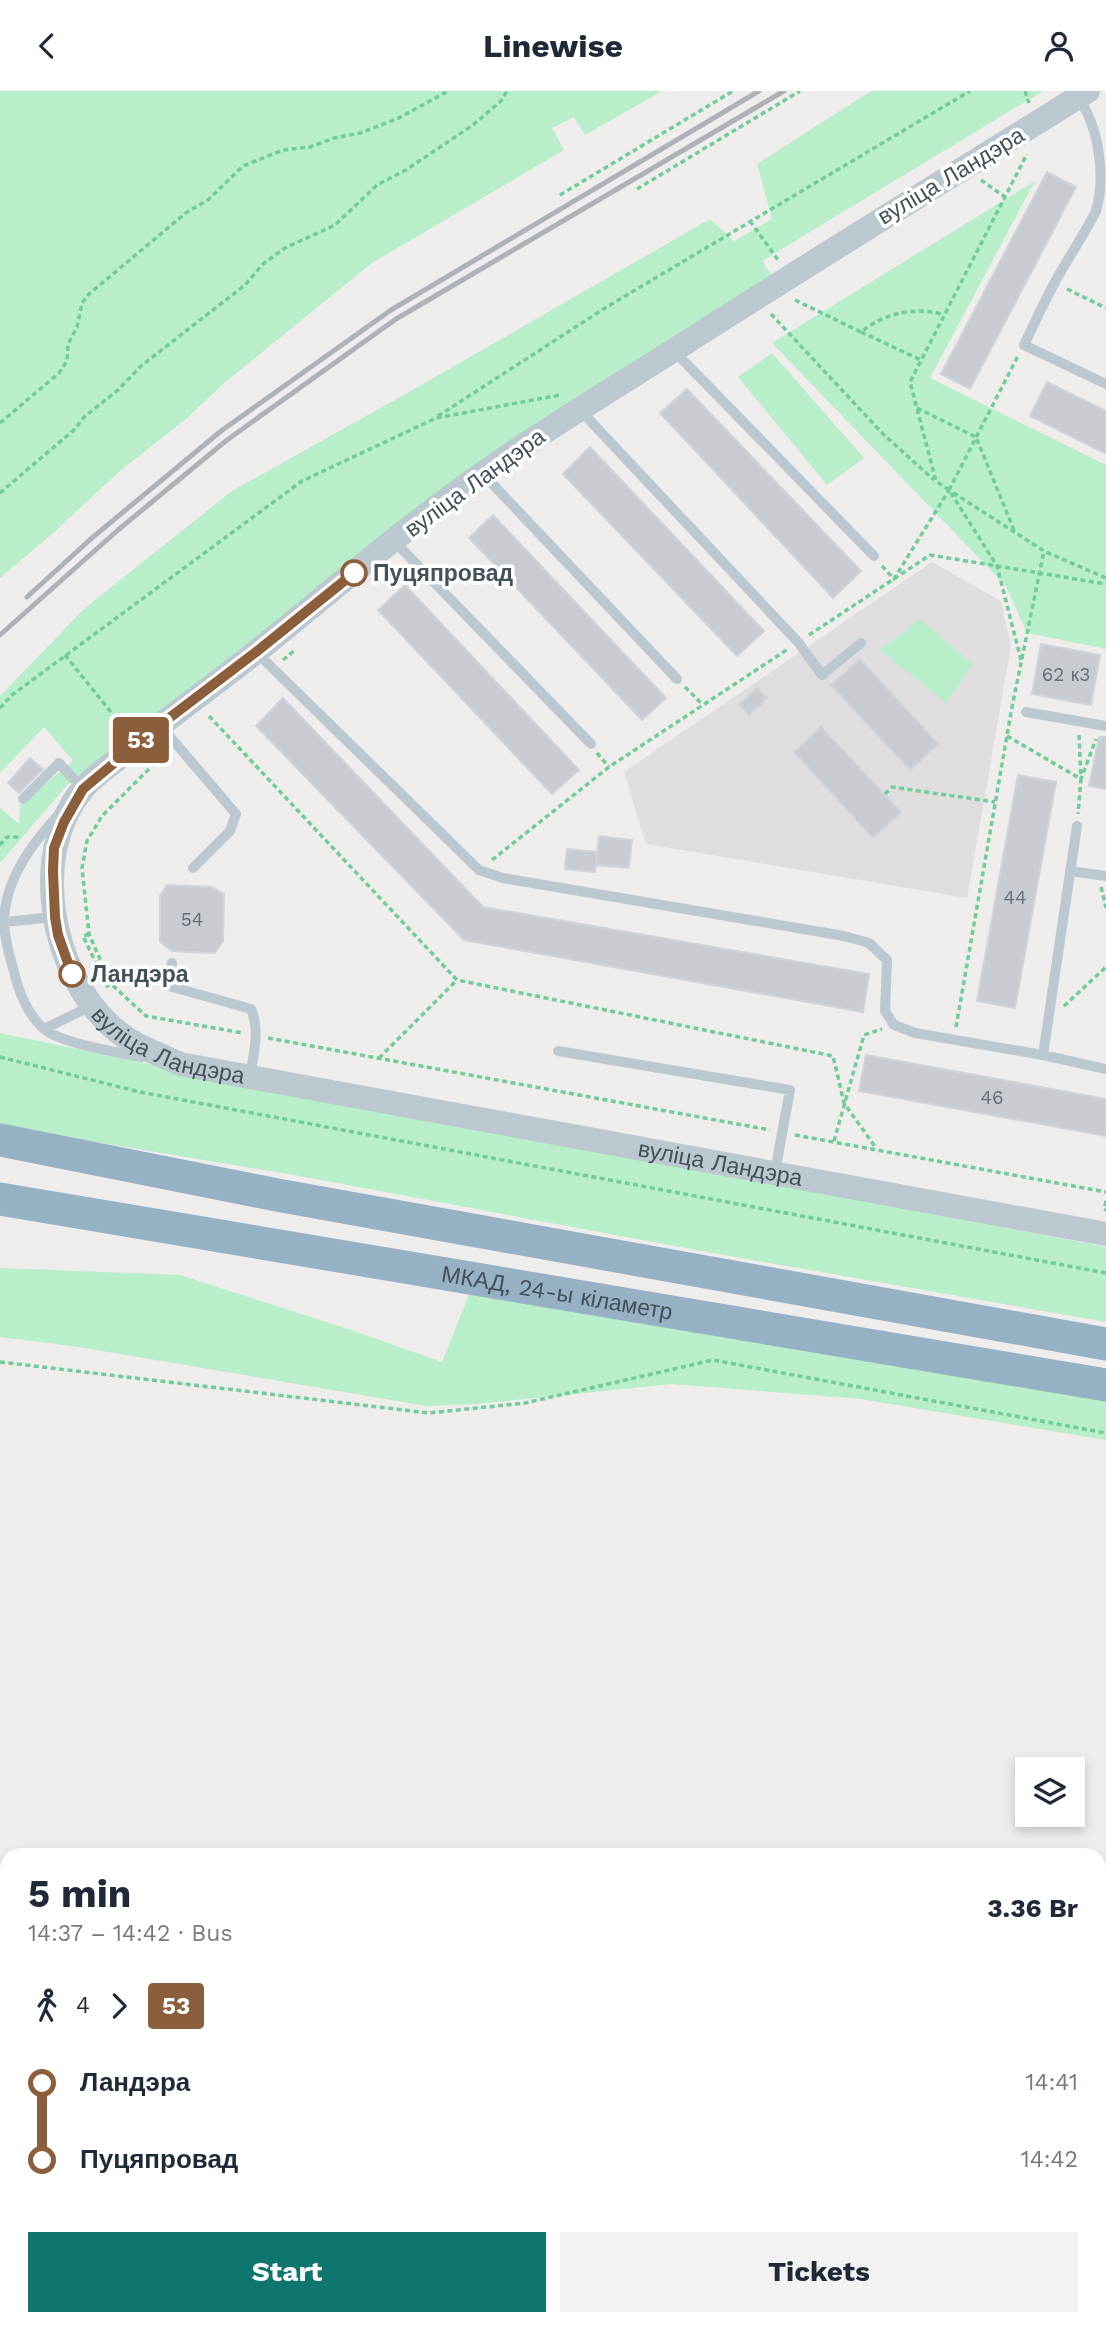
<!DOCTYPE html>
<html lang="en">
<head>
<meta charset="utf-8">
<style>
  :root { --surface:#fff; --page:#f2f2f3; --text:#1f2937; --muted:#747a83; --accent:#0f766e }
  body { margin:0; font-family:"Work Sans",sans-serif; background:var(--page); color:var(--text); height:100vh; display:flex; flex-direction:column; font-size:26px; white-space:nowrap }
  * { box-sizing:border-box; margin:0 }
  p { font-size:23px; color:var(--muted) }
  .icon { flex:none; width:38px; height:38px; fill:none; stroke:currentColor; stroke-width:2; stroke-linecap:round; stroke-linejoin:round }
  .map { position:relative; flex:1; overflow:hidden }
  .details { position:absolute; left:0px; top:1757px; width:1106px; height:478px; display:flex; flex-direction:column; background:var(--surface); border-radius:21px 21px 0 0; box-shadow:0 4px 10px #0003 }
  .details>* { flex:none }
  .badge { padding:0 14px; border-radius:5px; font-size:24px; line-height:46px }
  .fabs { position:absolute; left:1015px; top:1666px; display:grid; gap:14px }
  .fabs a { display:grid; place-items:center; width:70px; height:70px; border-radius:0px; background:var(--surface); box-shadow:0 4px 10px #0003; font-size:35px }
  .map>.badge { position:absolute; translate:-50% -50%; box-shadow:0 0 0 4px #fff }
  .legs { display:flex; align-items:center; gap:10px; height:77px; padding:0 28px; font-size:23px }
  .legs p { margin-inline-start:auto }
  .head { display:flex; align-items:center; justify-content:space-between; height:119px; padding:0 28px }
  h1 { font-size:38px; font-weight:700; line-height:52px }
  .button { display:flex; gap:14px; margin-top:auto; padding:14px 28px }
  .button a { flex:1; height:80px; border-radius:0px; background:var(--accent); color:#fff; font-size:28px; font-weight:700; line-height:80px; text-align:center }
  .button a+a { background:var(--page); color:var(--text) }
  ul { padding:0 28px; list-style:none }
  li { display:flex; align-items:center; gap:24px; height:77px; font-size:26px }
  li i { display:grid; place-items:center; width:10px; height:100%; margin:0 9px; background:currentColor }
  li i::after { content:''; width:18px; height:18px; margin:-9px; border:5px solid; border-radius:50%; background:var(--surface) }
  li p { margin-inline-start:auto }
  li:first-child i { background:linear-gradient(#0000 50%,currentColor 0) }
  li:last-child i { background:linear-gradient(currentColor 50%,#0000 0) }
  header { display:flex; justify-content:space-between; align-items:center; height:91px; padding:0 28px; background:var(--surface); font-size:32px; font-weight:700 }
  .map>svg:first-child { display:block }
  .education { fill:#e0ddde }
  .green { fill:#b8eec9 }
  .building { fill:#c8ccd1; stroke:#d0d3d8; stroke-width:2 }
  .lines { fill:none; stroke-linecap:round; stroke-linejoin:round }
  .path { stroke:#70cc98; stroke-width:3.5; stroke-dasharray:5 3.5; stroke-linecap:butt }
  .service { stroke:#bcc8cf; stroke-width:10 }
  .tertiary { stroke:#bcc8cf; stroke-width:24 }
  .trunk { stroke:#96b0c4; stroke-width:33 }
  .rail { stroke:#aeb2b7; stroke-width:5 }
  .line-1-casing { stroke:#fff; stroke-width:16 }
  .line-1 { stroke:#8b5e3c; stroke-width:10 }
  .stop-1-dot { fill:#fff; stroke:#8b5e3c; stroke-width:3.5 }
  .labels { text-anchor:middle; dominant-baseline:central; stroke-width:7; stroke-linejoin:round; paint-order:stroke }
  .number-label { font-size:19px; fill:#657077 }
  .street-label { font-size:23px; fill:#445159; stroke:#fff }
  .stop-label { font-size:23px; font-weight:bold; fill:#445159; stroke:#fff; text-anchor:start }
</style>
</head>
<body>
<header><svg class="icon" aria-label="back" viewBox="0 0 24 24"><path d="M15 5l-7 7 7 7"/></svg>Linewise<svg class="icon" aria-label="person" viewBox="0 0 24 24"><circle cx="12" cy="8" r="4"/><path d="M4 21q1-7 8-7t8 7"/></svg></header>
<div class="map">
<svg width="1106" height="2234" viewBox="0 0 1106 2234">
  <rect width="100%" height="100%" fill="#efecec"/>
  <path class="education" d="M932 471 1001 510 1011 555 967 807 646 753 624 681Z"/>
  <path class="green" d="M0 0H662L585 44 574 26 552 37 564 59 372 172 224 292 186 328 121 379 52 443 0 487Z
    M871 0H1043L762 170 772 185 393 440 69 692 0 772V717L19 733 20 714 73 670 44 636 0 682V605L85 517 232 400 416 297 710 128 734 150 772 128 757 73Z
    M1035 90 930 287 1106 374V558L1027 542 1006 495 772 252Z
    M772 262 864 367 827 394 738 286Z
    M920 528 973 573 946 612 880 559Z
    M0 942 168 977 1106 1156V1231L701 1160 294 1084 0 1035Z
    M0 1177 180 1184 354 1240 442 1271 470 1201 1106 1305V1349L861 1308 672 1293 477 1313 426 1315 79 1256 0 1246Z"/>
  <path class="building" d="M1047 81 1076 96 970 298 941 283Z
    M1047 291 1106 320V363L1030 325Z
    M687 298 861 480 833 507 660 322Z
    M590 356 764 540 737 565 563 383Z
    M493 424 666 607 642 629 469 447Z
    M405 494 579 679 552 703 378 519Z
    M1041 553 1100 564 1091 614 1032 603Z
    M860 568 938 653 910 679 831 594Z
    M757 597 767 607 749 624 739 614Z
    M283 607 483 816 869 883 863 921 464 849 256 635Z
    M821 636 901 721 873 747 794 661Z
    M1099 646H1106V698L1089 695Z
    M30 667 43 678 19 702 8 692Z
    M1018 684 1056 691 1015 917 977 910Z
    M599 745 632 749 629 777 596 774Z
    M567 758 597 761 595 781 565 778Z
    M167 794 212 796 224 803 223 850 215 862 172 860 160 851V805Z
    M866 964 1106 1008V1045L859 1000Z"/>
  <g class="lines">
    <path class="path" d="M1025 0 1029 12
      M981 89 1005 106
      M637 98 800 0
      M560 104 733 0
      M750 130 778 169
      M1067 198 1106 217
      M795 209 861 241C884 222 916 215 944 224
      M771 223 883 343 934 389
      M861 241 921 269
      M917 317 976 346 1014 439
      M438 325 605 217 970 0
      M0 332 59 282 67 270 68 253 77 236 82 212 89 203 187 121 208 109 243 75 283 59 310 56 334 47 360 42 399 27 448 0
      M949 399 1018 265
      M0 402 75 338 84 326 118 299 141 275 245 194 263 173 285 157 335 134 377 94 406 79 473 34 501 10 507 0
      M882 475 894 488 949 399 1044 460 1106 487
      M809 544 930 464 1106 493
      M65 564 123 636
      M283 569 296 558
      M1021 569 997 475 949 399 936 390 910 291 1027 63
      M685 596 703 614
      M0 617 12 604 302 390 436 327 560 304
      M209 625 457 889 833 965 844 1012 876 1057
      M1079 644 1081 688 1096 648
      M1007 645 1081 688 1078 723
      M167 660 102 725 87 750 82 777 89 843 111 893 146 925 243 942
      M597 662 609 676
      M885 703 892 696 995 711
      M0 754 7 746H22
      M492 769 609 676 788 558
      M1101 796 1106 817
      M89 843 83 845 107 895 111 893
      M1064 915 1106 876
      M956 936 1012 616 1044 460
      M268 947 770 1039
      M0 966 140 1001 1106 1182
      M379 967 457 889
      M795 1044 1106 1101
      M834 1050 864 944 882 938
      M1106 1110 1104 1118 1106 1119
      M0 1271 429 1322 525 1312 713 1269 1106 1342"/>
    <path class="service" d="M1078 7C1099 35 1106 86 1096 120 1084 144 1068 167 1055 191 1044 211 1034 233 1024 254L1106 293
      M674 260 874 465
      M580 319 798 551 822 584 861 552
      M483 383 677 588
      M394 450 591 653
      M256 561 479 779 503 787 844 845 869 852 887 869 885 920 894 934 915 942 1043 964 1106 978
      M1026 621 1106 635
      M160 634 236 723 230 740 193 777
      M23 708 59 672 82 697
      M59 723C32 753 5 788 4 830 4 845 9 863 13 877 18 899 27 923 44 938 63 953 117 961 141 966
      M1070 780 1106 785
      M4 831 55 826
      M172 872 169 895 251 918C260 939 254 962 250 984
      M44 938 91 915
      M558 960 790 999 775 1081
      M1043 964 1077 735"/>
    <path class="tertiary" id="s1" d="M1088 0C948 87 807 174 668 263 606 302 543 340 483 382 406 436 334 498 261 557 216 593 169 626 124 663 111 674 93 685 82 699 29 764 51 881 111 935 130 953 156 962 180 973L1106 1143"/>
    <g class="trunk">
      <path d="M0 1049 277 1104 1106 1253"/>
      <path id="s2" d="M0 1108 1106 1294"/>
    </g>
    <path class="rail" d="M27 506 93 446 221 340 391 219 759 0
      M0 544 118 439 227 349 396 228 784 0"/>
  </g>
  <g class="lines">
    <defs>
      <path id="line-1" d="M72 883 58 844 55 826 53 780 54 757 64 731 83 698 160 634 256 561 354 482"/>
    </defs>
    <use href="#line-1" class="line-1-casing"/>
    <use href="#line-1" class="line-1"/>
  </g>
  <g class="stop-1-dot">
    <circle cx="354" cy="482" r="12"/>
    <circle cx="72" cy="883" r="12"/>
  </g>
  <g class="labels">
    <g class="number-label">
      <text x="1066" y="583">62 к3</text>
      <text x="1015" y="806">44</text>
      <text x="192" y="828">54</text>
      <text x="992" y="1006">46</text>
    </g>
    <g class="street-label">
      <text transform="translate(951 85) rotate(-31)">вуліца Ландэра</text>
      <text transform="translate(475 392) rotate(-36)">вуліца Ландэра</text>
      <text stroke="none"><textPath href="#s1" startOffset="1547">вуліца Ландэра</textPath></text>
      <text stroke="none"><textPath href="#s1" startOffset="2114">вуліца Ландэра</textPath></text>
      <text stroke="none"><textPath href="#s2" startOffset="565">МКАД, 24-ы кіламетр</textPath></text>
    </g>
    <g class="stop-label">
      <text x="373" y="482">Пуцяпровад</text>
      <text x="91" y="883">Ландэра</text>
    </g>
  </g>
</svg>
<div class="fabs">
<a><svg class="icon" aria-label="layers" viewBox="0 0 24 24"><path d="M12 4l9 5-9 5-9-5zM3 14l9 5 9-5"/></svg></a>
</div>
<b class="badge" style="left:141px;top:649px;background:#8b5e3c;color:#fff">53</b>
<section class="details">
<div class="head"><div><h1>5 min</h1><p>14:37 – 14:42 · Bus</p></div><b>3.36 Br</b></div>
<div class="legs"><svg class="icon" aria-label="walk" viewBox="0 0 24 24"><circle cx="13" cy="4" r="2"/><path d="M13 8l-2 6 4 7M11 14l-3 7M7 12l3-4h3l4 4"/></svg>4<svg class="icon" aria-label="forward" viewBox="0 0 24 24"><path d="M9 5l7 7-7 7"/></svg><b class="badge" style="background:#8b5e3c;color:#fff">53</b></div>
<ul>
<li><i style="color:#8b5e3c"></i><b>Ландэра</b><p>14:41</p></li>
<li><i style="color:#8b5e3c"></i><b>Пуцяпровад</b><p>14:42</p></li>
</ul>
<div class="button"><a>Start</a><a>Tickets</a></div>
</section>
</div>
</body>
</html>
